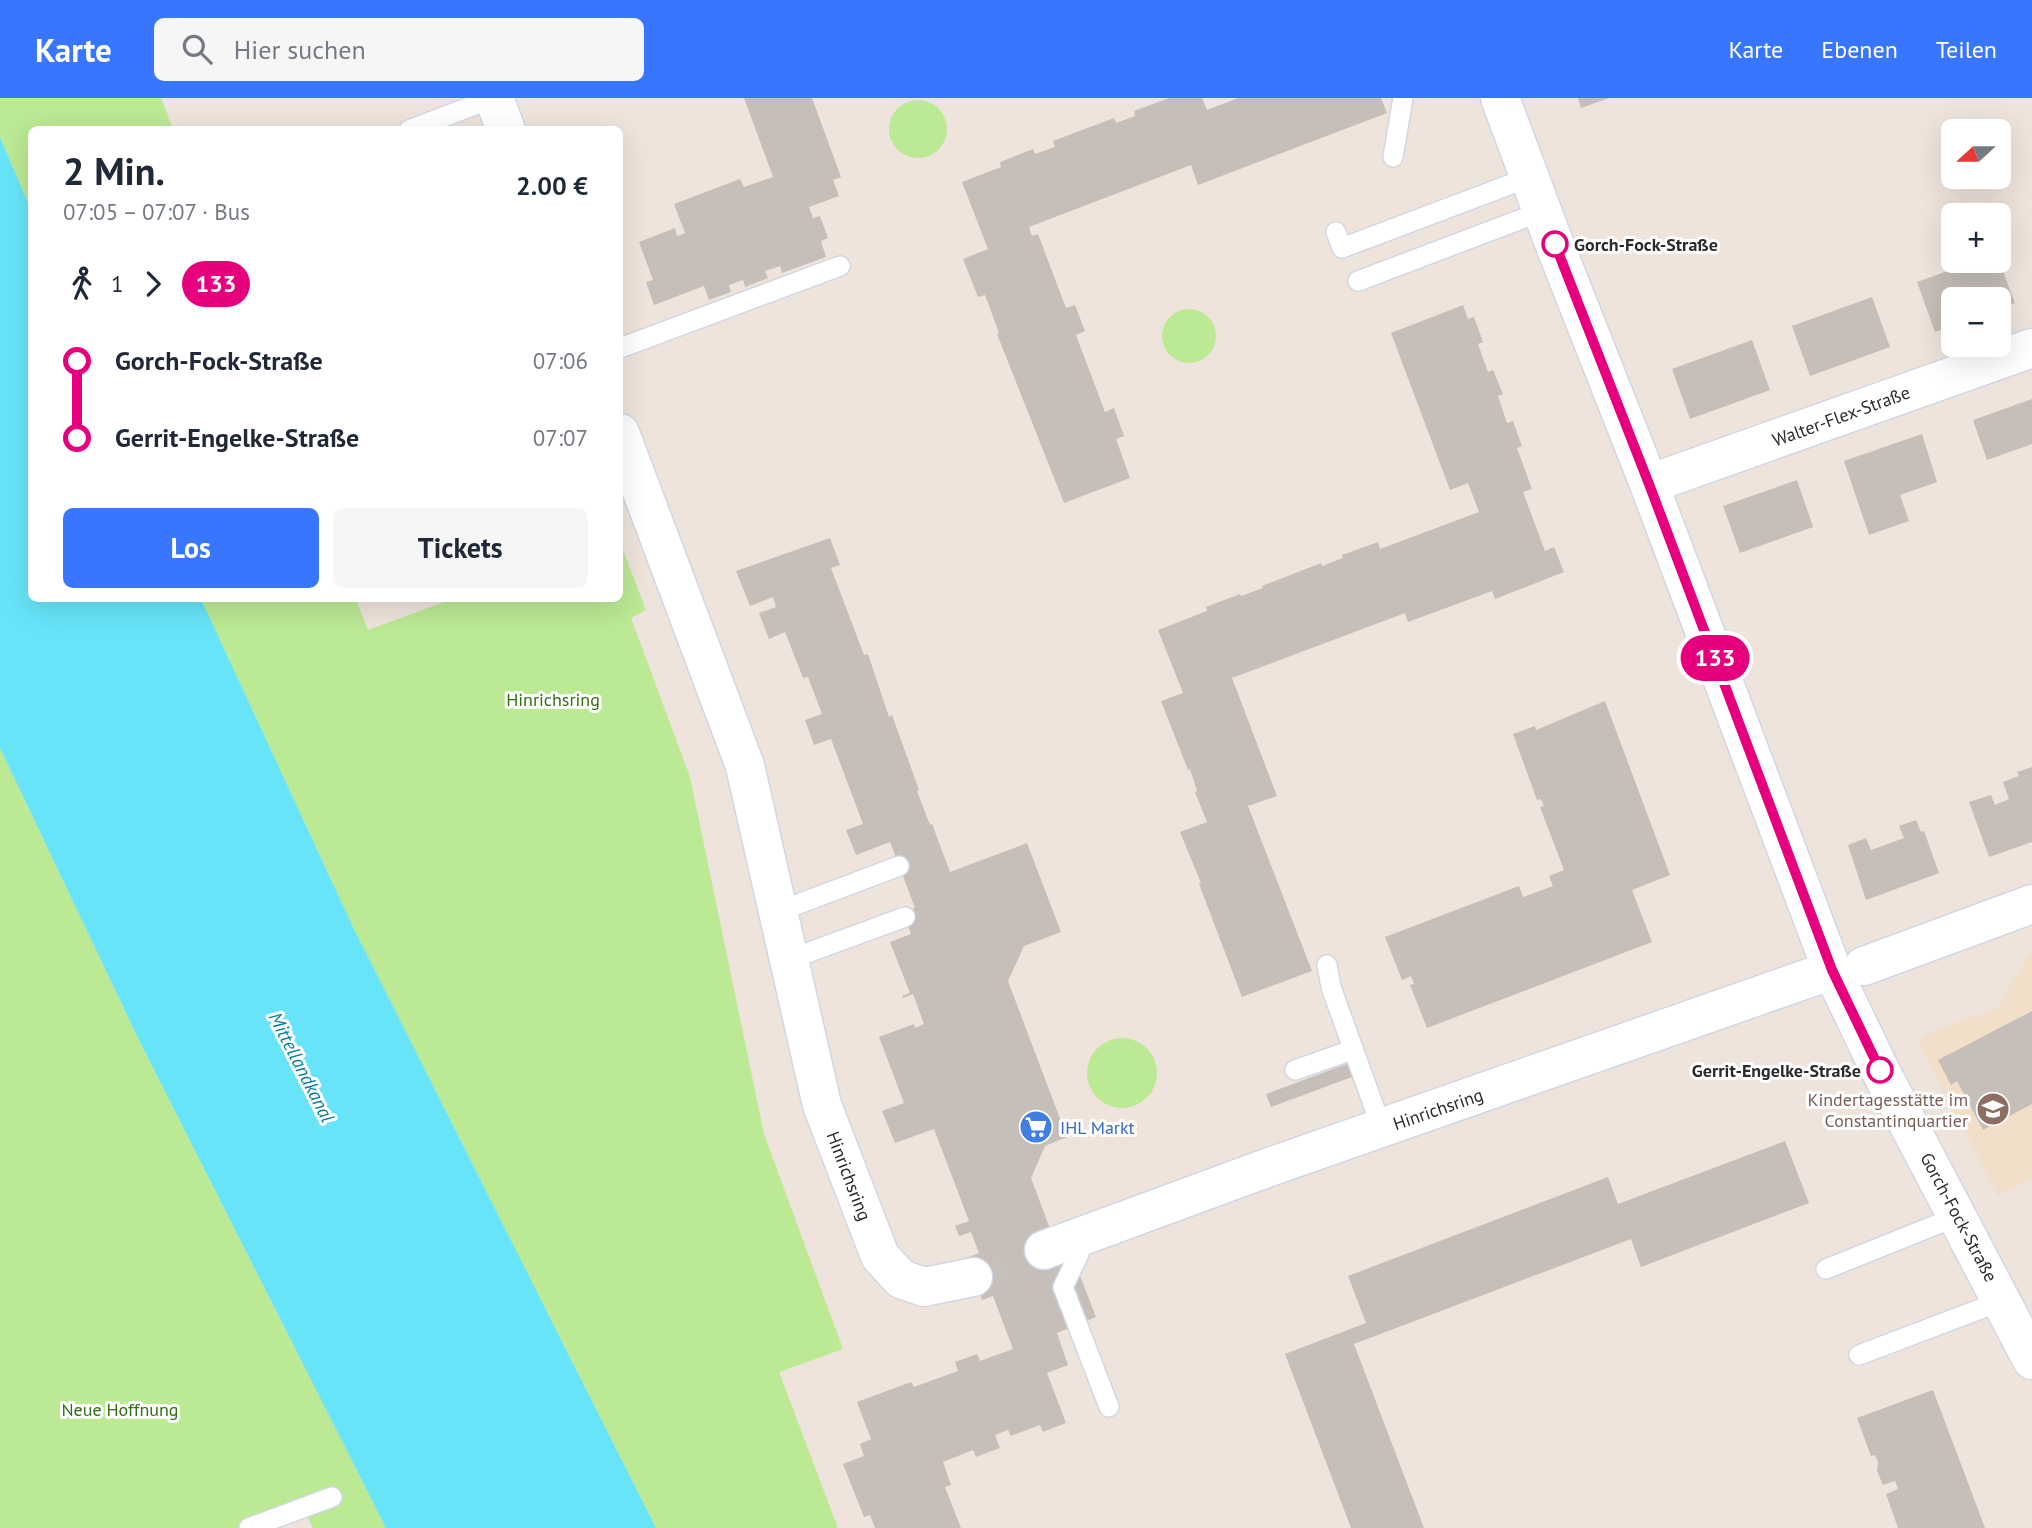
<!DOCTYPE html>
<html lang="de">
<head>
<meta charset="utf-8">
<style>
  :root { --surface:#fff; --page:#f6f6f7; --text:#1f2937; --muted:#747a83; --accent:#3876ff }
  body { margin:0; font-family:"PT Sans",sans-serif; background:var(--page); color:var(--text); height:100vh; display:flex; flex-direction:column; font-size:26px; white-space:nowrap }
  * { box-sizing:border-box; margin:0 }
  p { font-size:23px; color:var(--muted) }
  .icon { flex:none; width:38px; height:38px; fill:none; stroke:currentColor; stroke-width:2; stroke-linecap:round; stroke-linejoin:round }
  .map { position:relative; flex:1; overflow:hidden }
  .panel { position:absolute; left:28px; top:28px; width:595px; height:476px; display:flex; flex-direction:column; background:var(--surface); border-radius:10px; box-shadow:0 7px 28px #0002 }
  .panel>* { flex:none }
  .badge { padding:0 14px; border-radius:23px; font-size:24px; line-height:46px }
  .needle { width:46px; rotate:249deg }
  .buttons { position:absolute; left:1941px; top:21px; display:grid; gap:14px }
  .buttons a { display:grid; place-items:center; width:70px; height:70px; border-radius:10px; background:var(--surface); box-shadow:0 7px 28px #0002; font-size:35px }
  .map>.badge { position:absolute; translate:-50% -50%; box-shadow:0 0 0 4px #fff }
  .legs { display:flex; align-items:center; gap:10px; height:77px; padding:0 35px; font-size:23px }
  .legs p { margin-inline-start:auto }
  .overview { display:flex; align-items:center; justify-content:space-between; height:119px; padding:0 35px }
  h1 { font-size:38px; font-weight:700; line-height:52px }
  .cta { display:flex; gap:14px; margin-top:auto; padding:14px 35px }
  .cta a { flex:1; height:80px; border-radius:10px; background:var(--accent); color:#fff; font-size:28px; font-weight:700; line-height:80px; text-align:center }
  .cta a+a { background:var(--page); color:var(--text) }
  ul { padding:0 35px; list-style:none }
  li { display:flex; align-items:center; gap:24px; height:77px; font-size:26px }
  li i { display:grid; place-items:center; width:10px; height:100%; margin:0 9px; background:currentColor }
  li i::after { content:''; width:18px; height:18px; margin:-9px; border:5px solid; border-radius:50%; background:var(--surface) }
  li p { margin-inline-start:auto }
  li:first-child i { background:linear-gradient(#0000 50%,currentColor 0) }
  li:last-child i { background:linear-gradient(currentColor 50%,#0000 0) }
  header { display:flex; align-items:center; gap:42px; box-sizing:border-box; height:98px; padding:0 35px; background:var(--accent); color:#fff }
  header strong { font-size:33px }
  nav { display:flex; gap:38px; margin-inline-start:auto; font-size:24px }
  .search { width:490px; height:63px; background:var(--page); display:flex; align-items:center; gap:18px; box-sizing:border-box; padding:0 24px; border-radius:10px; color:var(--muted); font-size:26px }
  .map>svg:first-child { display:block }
  .education { fill:#f1dfca }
  .green { fill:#bbe994 }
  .water { fill:#67e4f8 }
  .building { fill:#c6beb8 }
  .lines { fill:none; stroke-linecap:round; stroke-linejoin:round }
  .minor-tunnel { stroke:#c7bfb9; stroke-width:38; stroke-dasharray:38 19; stroke-linecap:butt }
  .service-casing { stroke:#d1d7e5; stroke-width:22 }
  .minor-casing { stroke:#d1d7e5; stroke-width:41 }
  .service { stroke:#fff; stroke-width:19 }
  .minor { stroke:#fff; stroke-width:38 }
  .line-1-casing { stroke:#fff; stroke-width:16 }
  .line-1 { stroke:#e6007e; stroke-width:10 }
  .stop-1-dot { fill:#fff; stroke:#e6007e; stroke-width:3.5 }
  .labels { text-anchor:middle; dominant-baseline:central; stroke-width:6; stroke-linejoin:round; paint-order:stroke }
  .stop-label { font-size:18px; font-weight:bold; fill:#2b2b2b; stroke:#fff; text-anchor:start }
  .street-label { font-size:18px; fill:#2b2b2b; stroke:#fff }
  .park-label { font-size:18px; fill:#326e14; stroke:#fff }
  .education-label { font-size:18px; fill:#785e54; stroke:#fff; text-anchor:end }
  .shop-label { font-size:18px; fill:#366cbe; stroke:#fff; text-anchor:start }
  .water-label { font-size:19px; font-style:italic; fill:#047da0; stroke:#fff }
</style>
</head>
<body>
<header>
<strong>Karte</strong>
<div class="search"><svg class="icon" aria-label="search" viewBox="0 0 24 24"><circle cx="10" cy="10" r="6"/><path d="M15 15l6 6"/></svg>Hier suchen</div>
<nav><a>Karte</a><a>Ebenen</a><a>Teilen</a></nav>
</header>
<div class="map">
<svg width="2032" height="1430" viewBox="0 0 2032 1430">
  <rect width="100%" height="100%" fill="#eee4dc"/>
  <path class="education" d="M2030 855H2032V1080L1998 1098 1918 943 1936 932 1997 910Z"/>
  <path class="green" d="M0 0H161L173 31 32 32 31 112 0 39Z
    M889 31a29 29 0 1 1 58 0a29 29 0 1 1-58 0Z
    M1162 238a27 27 0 1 1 54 0a27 27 0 1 1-54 0Z
    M620 444 646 512 631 520 690 679 764 1036 843 1251 779 1274 838 1430H656L353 829 201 501H356L368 532 452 501 620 500Z
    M0 650 137 938 386 1430H313L303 1410 249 1430H0Z
    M1087 975a35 35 0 1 1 70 0a35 35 0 1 1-70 0Z"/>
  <path class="water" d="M0 39 31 112 32 500 201 501 353 829 656 1430H386L137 938 0 650Z"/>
  <path class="building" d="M744 0H812L841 79 833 82 839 98 809 109 813 120 820 118 828 140 821 143 826 159 782 175 780 168 765 173 768 180 745 189 743 182 729 187 731 194 709 202 704 188 654 207 646 184 653 182 639 144 675 130 677 138 685 135 674 106 740 81 744 89 773 79Z
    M1169 0H1202L1207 12 1238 0H1381L1387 15 1198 87 1191 67 1029 129 1032 138 1038 136 1066 210 1075 207 1085 233 1076 237 1105 314 1114 310 1124 338 1116 341 1130 380 1064 405 997 236 999 235 985 197 978 199 963 161 988 151 962 84 1001 69 1000 64 1033 51 1035 56 1055 49 1053 43 1114 20 1116 25 1135 18 1134 13Z
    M1578 0H1609L1581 10Z
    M1976 163H1999L2015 205 1998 211V201H1953V228L1935 234 1917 184Z
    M1872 199 1890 249 1810 278 1792 228Z
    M1463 207 1468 221 1474 219 1483 244 1478 246 1488 274 1493 272 1503 296 1498 298 1507 325 1513 323 1522 348 1517 350 1532 391 1523 394 1545 453 1554 449 1564 474 1495 501 1492 493 1408 524 1405 515 1232 580 1277 698 1248 708 1312 873 1242 899 1199 786 1201 785 1180 734 1207 724 1195 694 1197 693 1190 671 1188 672 1161 603 1183 595 1158 532 1207 513 1206 509 1240 496 1241 498 1263 490 1262 488 1321 465 1322 468 1343 460 1342 457 1378 444 1380 451 1479 414 1468 385 1450 392 1391 235Z
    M1752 242 1770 292 1690 321 1672 271Z
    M2032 301V346L1987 362 1973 322Z
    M1922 336 1937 384 1900 397 1909 423 1869 437 1844 363Z
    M1797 382 1813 429 1740 455 1723 408Z
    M830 440 840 467 831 470 864 557 868 556 889 619 892 617 919 692 917 693 930 727 932 726 950 774 1027 745 1061 834 1024 848 1008 883 1067 1039 1045 1048 1031 1080 1064 1168 1079 1175 1096 1219 1057 1235 1068 1267 1047 1275 1066 1325 1043 1334 1040 1327 1011 1338 1008 1332 995 1337 1000 1350 976 1359 973 1352 943 1364 951 1387 945 1389 961 1430H875L870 1417 864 1419 843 1366 864 1358 860 1346 871 1341 857 1304 911 1284 914 1289 958 1273 955 1264 977 1256 980 1263 1013 1251 993 1198 982 1202 966 1160 979 1155 971 1134 959 1138 955 1128 969 1123 934 1031 895 1045 882 1013 904 1005 879 939 914 926 915 930 924 926 913 896 903 900 902 898 910 895 890 844 911 836 903 814 915 810 890 744 856 757 846 732 863 726 831 641 814 647 805 622 822 616 808 579 803 580 785 534 769 541 759 515 776 509 773 499 750 508 736 473Z
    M1605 603 1670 777 1632 792 1652 844 1427 930 1410 887 1414 886 1411 878 1402 882 1385 839 1519 788 1523 799 1553 788 1549 778 1564 772 1540 709 1544 708 1541 701 1537 702 1513 636 1535 628 1536 632Z
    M2032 669V744L1989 759 1969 704 1991 697 1995 707 2009 701 2003 684 2019 678 2017 674Z
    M1916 722 1921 734 1924 733 1939 775 1866 802 1848 747 1866 740 1871 752 1904 740 1899 728Z
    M2032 913V1006L1983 1032 1957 983 1951 987 1938 962Z
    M1347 966 1352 979 1271 1009 1266 996Z
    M1785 1043 1809 1105 1641 1169 1631 1141 1354 1246 1424 1430H1351L1285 1256 1366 1225 1348 1178 1608 1079 1618 1106Z
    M1933 1292 1976 1406 1985 1430H1898L1886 1396 1898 1391 1895 1383 1883 1387 1877 1373 1878 1364 1875 1357 1871 1358 1857 1320Z"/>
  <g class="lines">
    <path class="minor-tunnel" d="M973 1179 1044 1152"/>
    <defs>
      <path id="service" d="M409 32 493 0
        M1393 59 1403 0
        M1336 134 1342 150 1530 79
        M1358 183 1543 113
        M620 250 840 168
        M776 812 793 808 899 768
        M788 862 905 819
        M1327 867 1331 889 1382 1031
        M1295 972 1352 952
        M1073 1141 1079 1156 1063 1189 1109 1309
        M1826 1171 1958 1118
        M1859 1257 1983 1210 2002 1201
        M249 1430 332 1399"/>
      <path id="minor" d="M494 0 506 32
        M1500 0 1554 145 1649 386 1832 872 1880 972 2032 1262
        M620 335 745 668 822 1007 880 1158 901 1181 924 1189 973 1179
        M1649 386 2032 250
        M1864 868 2032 806
        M1044 1152 1264 1071 1832 872"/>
    </defs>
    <use href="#service" class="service-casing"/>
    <use href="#minor" class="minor-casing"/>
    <use href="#service" class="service"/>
    <use href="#minor" class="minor"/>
  </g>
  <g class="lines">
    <defs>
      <path id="line-1" d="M1555 146 1649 386 1832 872 1880 972"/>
    </defs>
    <use href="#line-1" class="line-1-casing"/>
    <use href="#line-1" class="line-1"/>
  </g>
  <defs>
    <symbol id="school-disc" viewBox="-11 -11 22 22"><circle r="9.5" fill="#8d6e63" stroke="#fff"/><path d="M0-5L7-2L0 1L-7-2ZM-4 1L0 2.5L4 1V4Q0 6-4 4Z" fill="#fff"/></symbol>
    <symbol id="supermarket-disc" viewBox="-11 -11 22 22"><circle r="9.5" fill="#3f7fe0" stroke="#fff"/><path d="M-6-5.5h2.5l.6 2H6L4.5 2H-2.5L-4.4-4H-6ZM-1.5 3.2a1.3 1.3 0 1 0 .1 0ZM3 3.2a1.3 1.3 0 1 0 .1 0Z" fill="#fff"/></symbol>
  </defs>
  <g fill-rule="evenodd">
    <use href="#school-disc" x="1974" y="992" width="38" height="38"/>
    <use href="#supermarket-disc" x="1017" y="1010" width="38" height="38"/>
  </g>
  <g class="stop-1-dot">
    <circle cx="1555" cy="146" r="12"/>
    <circle cx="1880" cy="972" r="12"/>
  </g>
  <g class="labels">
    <g class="stop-label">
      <text x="1574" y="146">Gorch-Fock-Straße</text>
      <text x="1861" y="972" text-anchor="end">Gerrit-Engelke-Straße</text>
    </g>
    <g class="street-label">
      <text transform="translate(1841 318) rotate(-20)">Walter-Flex-Straße</text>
      <text transform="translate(1438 1011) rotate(-19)">Hinrichsring</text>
      <text transform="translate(849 1078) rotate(69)">Hinrichsring</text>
      <text transform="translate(1959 1119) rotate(62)">Gorch-Fock-Straße</text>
    </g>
    <g class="park-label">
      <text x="553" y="601">Hinrichsring</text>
      <text x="120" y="1311">Neue Hoffnung</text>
    </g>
    <g class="education-label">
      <text x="1968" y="1001">Kindertagesstätte im<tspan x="1968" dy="21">Constantinquartier</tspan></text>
    </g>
    <g class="shop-label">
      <text x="1060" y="1029">IHL Markt</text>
    </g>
    <g class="water-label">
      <text transform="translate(302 969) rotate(63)">Mittellandkanal</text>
    </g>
  </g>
</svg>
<div class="buttons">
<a><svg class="needle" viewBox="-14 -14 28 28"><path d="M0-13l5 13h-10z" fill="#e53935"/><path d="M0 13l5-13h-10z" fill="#747a83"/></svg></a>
<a>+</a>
<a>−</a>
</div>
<b class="badge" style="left:1715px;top:560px;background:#e6007e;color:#fff">133</b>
<section class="panel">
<div class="overview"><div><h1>2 Min.</h1><p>07:05 – 07:07 · Bus</p></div><b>2.00 €</b></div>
<div class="legs"><svg class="icon" aria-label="walk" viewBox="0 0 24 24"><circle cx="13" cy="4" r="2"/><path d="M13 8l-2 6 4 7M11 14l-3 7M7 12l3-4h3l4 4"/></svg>1<svg class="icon" aria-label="forward" viewBox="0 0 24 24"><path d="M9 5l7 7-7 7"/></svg><b class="badge" style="background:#e6007e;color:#fff">133</b></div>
<ul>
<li><i style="color:#e6007e"></i><b>Gorch-Fock-Straße</b><p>07:06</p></li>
<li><i style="color:#e6007e"></i><b>Gerrit-Engelke-Straße</b><p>07:07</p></li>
</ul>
<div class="cta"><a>Los</a><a>Tickets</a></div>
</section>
</div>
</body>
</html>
